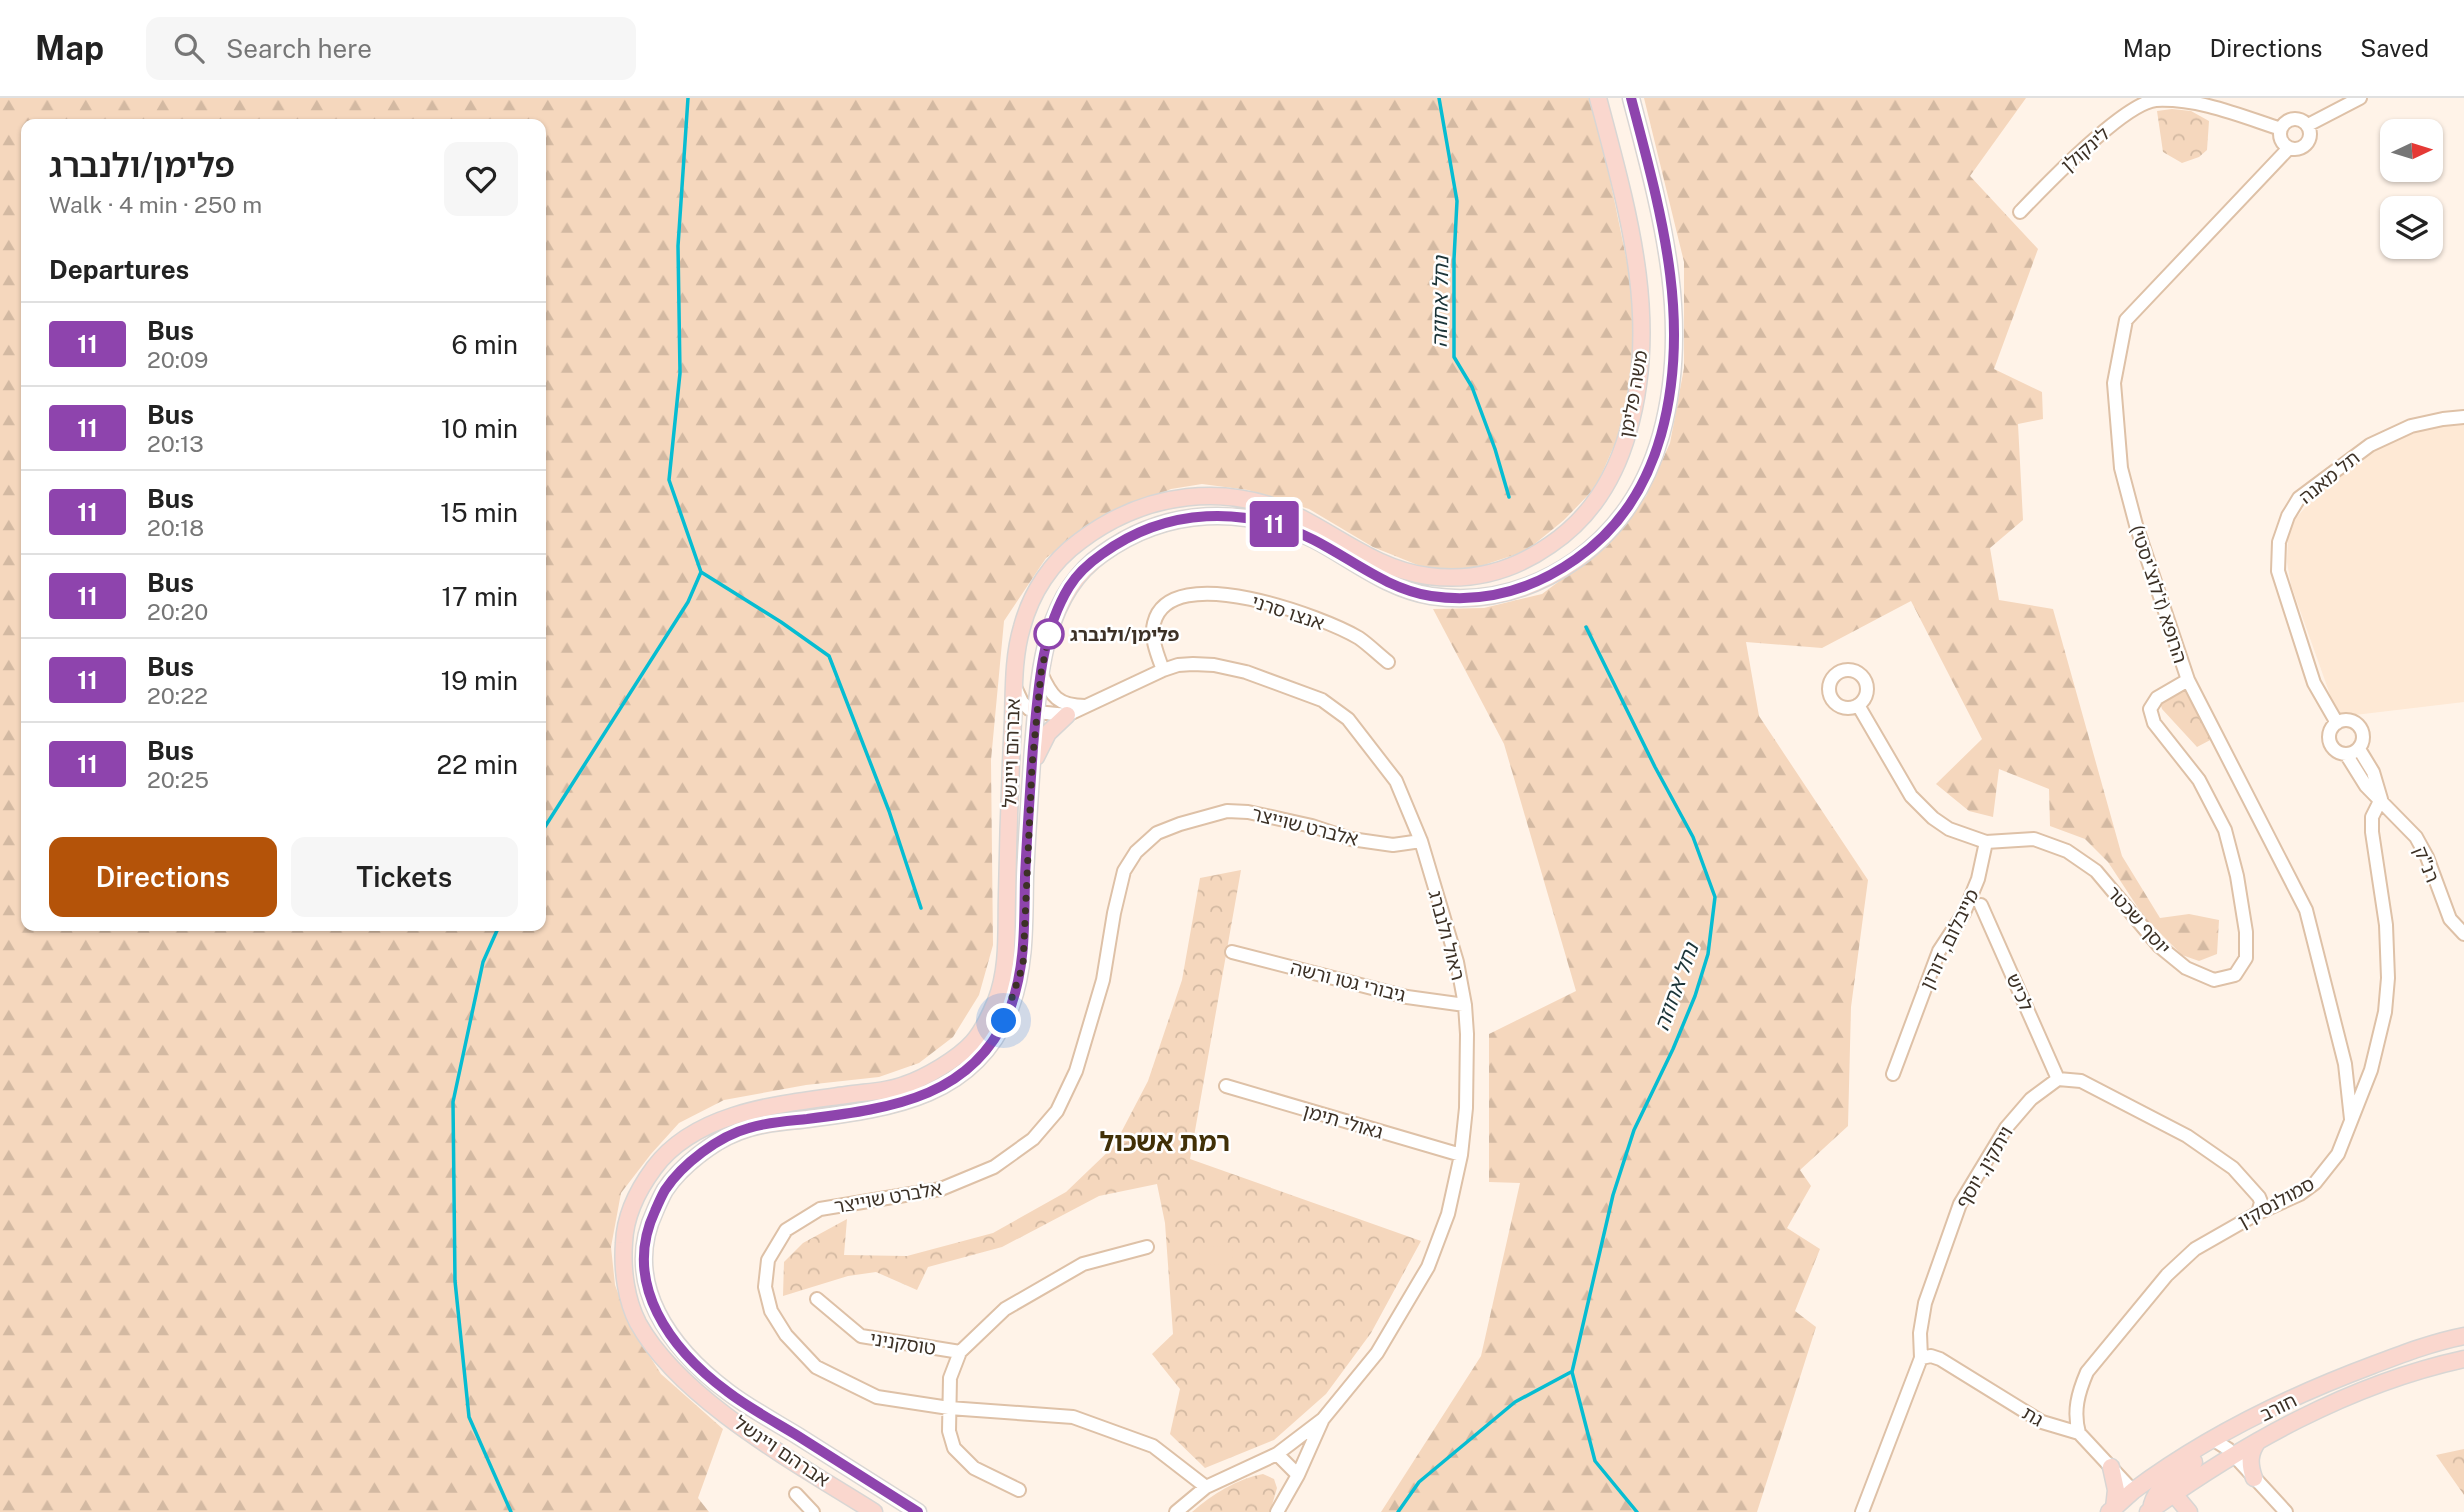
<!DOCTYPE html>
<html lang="en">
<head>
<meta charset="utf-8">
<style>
  :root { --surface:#fff; --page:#f6f6f6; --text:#222; --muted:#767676; --line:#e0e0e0; --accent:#b45309 }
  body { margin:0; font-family:"Public Sans","Noto Sans Hebrew",sans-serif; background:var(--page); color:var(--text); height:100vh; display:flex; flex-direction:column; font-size:26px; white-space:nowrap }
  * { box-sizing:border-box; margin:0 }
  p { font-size:23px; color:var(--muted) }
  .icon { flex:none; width:38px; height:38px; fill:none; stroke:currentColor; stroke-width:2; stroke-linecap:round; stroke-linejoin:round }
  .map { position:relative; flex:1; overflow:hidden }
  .sheet { position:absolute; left:21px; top:21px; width:525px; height:812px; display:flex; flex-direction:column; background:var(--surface); border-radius:14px; box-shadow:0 2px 5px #0004 }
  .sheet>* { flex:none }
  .badge { padding:0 14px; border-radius:5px; font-size:24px; line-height:46px }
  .needle { width:46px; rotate:86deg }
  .controls { position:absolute; left:2380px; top:21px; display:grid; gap:14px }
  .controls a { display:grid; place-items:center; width:63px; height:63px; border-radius:14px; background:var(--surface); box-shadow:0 2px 5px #0004; font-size:35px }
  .you { position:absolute; width:35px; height:35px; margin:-18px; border:5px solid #fff; border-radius:50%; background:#1a73e8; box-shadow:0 0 0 10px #1a73e833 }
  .map>.badge { position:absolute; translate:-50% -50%; box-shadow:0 0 0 4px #fff }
  h2 { padding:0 28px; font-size:26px; line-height:63px }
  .round { display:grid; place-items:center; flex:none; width:74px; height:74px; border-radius:14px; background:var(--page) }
  .head { display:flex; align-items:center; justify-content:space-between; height:119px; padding:0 28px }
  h1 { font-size:33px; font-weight:600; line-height:52px }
  .cta { display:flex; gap:14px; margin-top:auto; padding:14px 28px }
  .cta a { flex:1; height:80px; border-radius:14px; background:var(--accent); color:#fff; font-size:28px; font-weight:600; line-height:80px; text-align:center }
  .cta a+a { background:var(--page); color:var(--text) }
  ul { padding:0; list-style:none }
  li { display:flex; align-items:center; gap:21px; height:84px; padding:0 28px; border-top:2px solid var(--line) }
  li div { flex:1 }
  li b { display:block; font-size:26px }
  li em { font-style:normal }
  li .badge { min-width:77px; font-weight:700; text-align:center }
  header { display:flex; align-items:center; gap:42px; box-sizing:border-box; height:98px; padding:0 35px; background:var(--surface); border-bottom:2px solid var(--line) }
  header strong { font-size:33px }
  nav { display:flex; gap:38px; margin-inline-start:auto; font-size:24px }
  .search { width:490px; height:63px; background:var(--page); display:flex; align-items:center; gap:18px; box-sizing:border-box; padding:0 24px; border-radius:14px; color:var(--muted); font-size:26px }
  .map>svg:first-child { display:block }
  .built { fill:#fee9d5 }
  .forest { fill:url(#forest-firs); fill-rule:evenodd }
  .park { fill:url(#park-crowns) }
  .pitch { fill:#f5d7bd }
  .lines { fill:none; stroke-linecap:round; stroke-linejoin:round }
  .stream { stroke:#06bdd2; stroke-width:3.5 }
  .minor-casing { stroke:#dec1a7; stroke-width:16 }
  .major-casing { stroke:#d8d6d4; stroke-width:19 }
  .minor { stroke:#fff; stroke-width:12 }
  .major { stroke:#fad7ce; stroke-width:16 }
  .line-casing { stroke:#fff; stroke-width:16 }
  .line { stroke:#8e44ad; stroke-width:10 }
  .walk { stroke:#3c3126; stroke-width:7; stroke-dasharray:0 12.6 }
  .stop-dot { fill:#fff; stroke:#8e44ad; stroke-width:3.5 }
  .labels { text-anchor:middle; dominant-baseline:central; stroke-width:5; stroke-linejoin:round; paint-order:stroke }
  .street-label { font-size:19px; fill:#3c3126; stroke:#fff }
  .stop-label { font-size:19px; font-weight:bold; fill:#3c3126; stroke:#fff; text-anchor:start }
  .water-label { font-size:21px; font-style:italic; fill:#1b3438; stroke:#fff }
  .district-label { font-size:26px; font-weight:bold; fill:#413007; stroke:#fff }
</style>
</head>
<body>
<header>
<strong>Map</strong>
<div class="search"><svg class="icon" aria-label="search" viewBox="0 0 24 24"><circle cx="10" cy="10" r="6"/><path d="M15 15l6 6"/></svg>Search here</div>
<nav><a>Map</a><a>Directions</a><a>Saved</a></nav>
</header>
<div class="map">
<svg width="2464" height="1414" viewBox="0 0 2464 1414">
  <defs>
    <pattern id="forest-firs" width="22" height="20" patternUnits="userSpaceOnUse" patternTransform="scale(1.75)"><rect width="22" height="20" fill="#f5d7bd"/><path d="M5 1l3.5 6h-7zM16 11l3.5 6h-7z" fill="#d3b9a2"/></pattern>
    <pattern id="park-crowns" width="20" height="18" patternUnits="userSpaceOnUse" patternTransform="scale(1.75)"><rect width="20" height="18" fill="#f5d7bd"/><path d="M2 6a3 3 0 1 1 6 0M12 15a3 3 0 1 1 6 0" fill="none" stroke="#d3b9a2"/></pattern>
  </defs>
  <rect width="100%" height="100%" fill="#fff3e8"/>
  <path class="built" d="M2447 325 2464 326V604L2338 619 2291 487 2287 464 2288 440 2295 421 2314 400 2345 373 2389 342 2417 331Z"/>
  <path class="forest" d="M0 0H1589L1606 62 1633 193 1632 274 1617 341 1596 389 1564 422 1526 453 1472 471 1425 470 1373 449 1309 411 1248 392 1202 386 1171 391 1095 424 1046 460 1004 523 991 662 993 847 979 897 953 939 919 965 879 979 806 987 724 1002 679 1025 651 1056 621 1095 611 1149 615 1187 630 1227 661 1276 723 1331 698 1400 709 1414H0ZM26 26H541V828H26Z
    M1644 0H2026L1970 78 2038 151 1994 271 2042 294 2043 321 2018 326 2023 422 1990 450 1999 502 2053 511 2122 758 2160 820 2189 816 2219 822 2217 856 2199 863 2182 857 2144 819 2108 764 2085 741 2050 728 2049 691 1999 671 1993 719 1969 713 1936 686 1982 641 1911 503 1822 550 1746 544 1759 618 1868 782 1851 909 1848 1028 1800 1072 1811 1088 1787 1130 1820 1151 1795 1213 1816 1229 1757 1414H1381L1481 1258 1520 1085 1489 1084V936L1576 893 1504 646 1433 511 1484 510 1542 496 1608 447 1646 398 1670 345 1684 270V164Z"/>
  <path class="park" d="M2172 11 2191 13 2209 23 2207 52 2199 59 2182 65 2163 54 2157 13Z
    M2187 586 2214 640 2197 649 2162 611 2159 601Z
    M1241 772 1190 1061 1421 1143 1371 1235 1326 1296 1274 1342 1205 1370 1170 1336 1180 1291 1152 1256 1173 1236 1165 1125 1157 1086 1099 1098 1002 1149 928 1169 917 1192 876 1174 848 1178 783 1198 784 1164 803 1145 847 1121 844 1157 907 1158 993 1135 1066 1094 1114 1048 1148 983 1182 882 1200 780Z
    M2464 1351V1397L2436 1357Z
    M1263 1376 1274 1381 1277 1390 1270 1414H1192C1212 1396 1237 1381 1263 1376Z"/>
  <path class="pitch" d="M1232 1147 1233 1166 1200 1167 1199 1150Z"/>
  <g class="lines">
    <path class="stream" d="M1439 0 1457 103 1454 161V259L1472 289 1495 351 1509 399
      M701 474 781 524 829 558 889 713 921 810
      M1586 529 1655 669 1693 739 1715 799 1708 856 1695 898 1673 951 1634 1032 1613 1097 1572 1274 1595 1363 1637 1414
      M541 735 688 504 701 474 669 382 680 275 678 148 688 0
      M499 828 483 864 453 1004 455 1183 469 1319 511 1414
      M1398 1414 1419 1384 1515 1304 1571 1274"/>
    <defs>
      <path id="minor" d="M2280 36a15 15 0 1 1 30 0a15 15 0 1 1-30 0Z
        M2308 27 2360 0
        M2289 50 2126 222 2114 285 2121 370 2136 427 2188 582 2306 812 2345 966 2351 1021
        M2020 114C2044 89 2124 5 2156 2 2199 0 2241 18 2281 31
        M1163 572C1158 558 1150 540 1154 525 1170 461 1324 519 1359 540 1369 547 1378 556 1388 564
        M1829 591a19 19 0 1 1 38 0a19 19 0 1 1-38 0Z
        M1041 575C1051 598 1058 608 1085 608
        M1014 587 1022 604 1029 611 1036 614 1067 617 1163 572 1178 567 1193 566 1214 567 1246 574 1322 602 1348 621 1396 683 1421 743 1457 864 1465 907 1467 936 1466 1010 1461 1057 1448 1116 1428 1169 1377 1255 1323 1321 1277 1356 1206 1389 1176 1414
        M1858 607 1911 698 1933 720 1949 731 1986 744 2034 741 2067 753 2096 773 2159 848 2186 870 2214 882 2235 877 2246 860V834L2237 778 2225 732 2199 682 2154 625 2150 611 2157 600 2188 582
        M2329 639a17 17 0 1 1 34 0a17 17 0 1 1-34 0Z
        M2337 625 2314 585 2278 473 2279 444 2288 418 2299 400 2370 347 2411 328 2443 321 2464 319
        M2359 651 2373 674 2381 701
        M2346 656 2366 688 2416 739 2427 759 2450 821 2464 836
        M1981 807 2058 981
        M1232 854 1407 899 1465 907
        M1893 976 1939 853 1964 815 1978 781 1986 744
        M1226 988 1461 1057
        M817 1201 861 1238 960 1254
        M1921 1260 1931 1258 1940 1261 2042 1324 2079 1335 2133 1393
        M2079 1335C2073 1313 2078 1295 2087 1274L2167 1177 2195 1151 2258 1115 2300 1096 2315 1085 2338 1056 2371 972 2385 914 2388 880 2386 827 2372 734V719L2381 701
        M2214 1342 2228 1351 2286 1414
        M1298 1377 1322 1323
        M1206 1389 1153 1348 1073 1319 949 1310 877 1299 816 1269 786 1237 771 1213 765 1189 768 1162 786 1132 820 1111 941 1091 994 1069 1033 1041 1057 1013 1076 973 1103 882 1114 815 1124 773 1136 754 1157 735 1180 726 1227 713 1248 714 1312 728 1351 741 1393 747 1421 743
        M1019 1392 974 1370 954 1350 949 1333 950 1280 960 1254 1005 1211 1083 1166 1147 1149
        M796 1396 813 1414
        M1277 1414 1298 1377 1277 1356
        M1862 1414 1921 1260 1920 1235 1925 1205 1960 1106 2006 1030 2031 1001 2058 981 2081 983 2187 1038 2233 1070 2259 1099 2261 1104 2258 1115"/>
      <path id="major" d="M1036 659 1048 635 1067 617
        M2111 1369 2116 1392 2114 1410
        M2254 1380C2249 1366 2249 1355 2258 1343
        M2166 1391 2174 1396 2189 1414
        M2151 1412C2153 1388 2178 1379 2194 1364
        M874 1414C800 1367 681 1303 638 1225 626 1202 622 1171 624 1145 625 1117 637 1093 654 1070 696 1013 781 1006 846 997 865 994 886 994 904 987 925 980 958 961 973 944 982 934 991 915 996 903 1009 870 1006 833 1007 798 1008 740 1010 681 1013 622 1014 592 1013 559 1022 529 1031 495 1051 464 1080 443 1145 394 1227 383 1301 420 1342 441 1380 472 1428 478 1473 484 1513 473 1550 447 1590 420 1615 380 1628 334 1661 221 1627 110 1598 0
        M918 1414C878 1389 838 1363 798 1338 775 1324 749 1310 728 1294 671 1251 621 1186 655 1113 658 1106 661 1099 665 1092 680 1069 713 1043 738 1034 760 1025 784 1024 808 1021 893 1010 977 999 1011 908 1026 866 1024 823 1025 779 1027 736 1030 693 1033 649 1039 582 1041 499 1102 456 1167 409 1245 407 1315 442 1353 462 1387 491 1431 498 1485 506 1533 492 1576 462 1619 431 1647 387 1661 337 1693 222 1660 112 1631 0
        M2109 1414C2117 1408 2125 1400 2133 1393 2204 1340 2290 1298 2373 1267 2402 1256 2433 1244 2464 1238
        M2148 1414C2243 1346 2349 1286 2464 1261"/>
    </defs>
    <use href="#minor" class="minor-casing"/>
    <use href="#major" class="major-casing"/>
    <use href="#minor" class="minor"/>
    <use href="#major" class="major"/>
  </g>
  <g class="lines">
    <defs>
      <path id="line" d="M918 1414C878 1389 838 1363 798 1338 775 1324 749 1310 728 1294 671 1252 621 1186 655 1113 658 1106 661 1099 665 1092 682 1066 719 1038 749 1030 768 1024 788 1023 807 1021 893 1010 977 999 1011 908 1026 866 1024 823 1025 779 1027 736 1030 693 1033 649 1038 596 1040 536 1069 489 1077 476 1089 465 1102 456 1167 409 1245 407 1314 442 1353 462 1387 491 1431 498 1485 506 1532 492 1576 461 1619 431 1647 387 1661 337 1693 222 1660 111 1631 0"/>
    </defs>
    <use href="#line" class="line-casing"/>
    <use href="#line" class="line"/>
    <path class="walk" d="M1004 923 1023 867 1032 668 1041 575 1050 533 1049 536"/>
  </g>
  <circle class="stop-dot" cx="1049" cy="536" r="14"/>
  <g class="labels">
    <g class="street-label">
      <text transform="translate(2085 51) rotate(-41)">לינקולן</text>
      <text transform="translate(1633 296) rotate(-80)">משה פלימן</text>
      <text transform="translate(2329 379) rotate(-39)">תל מאנה</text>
      <text transform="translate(2159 496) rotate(72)">הרופא (ז'לוצ'יסטי)</text>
      <text transform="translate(1288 514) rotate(18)">אנצו סרני</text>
      <text transform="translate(1011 655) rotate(-88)">אברהם ויינשל</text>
      <text transform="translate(1305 728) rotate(14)">אלברט שוייצר</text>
      <text transform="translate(2427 766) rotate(68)">רנ"ק</text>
      <text transform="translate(2139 822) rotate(48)">יוסף שכטר</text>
      <text transform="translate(1447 837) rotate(75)">ראול ולנברג</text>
      <text transform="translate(1949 841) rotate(-64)">מייבלום, דורון</text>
      <text transform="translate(1348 883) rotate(14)">גיבורי גטו ורשה</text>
      <text transform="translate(2020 894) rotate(66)">לכיש</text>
      <text transform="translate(1343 1023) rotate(16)">גאולי תימן</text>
      <text transform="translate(1984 1069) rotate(-59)">ויתקין, יוסף</text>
      <text transform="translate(888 1099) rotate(-10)">אלברט שוייצר</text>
      <text transform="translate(2276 1104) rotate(-29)">סמולנסקין</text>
      <text transform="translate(903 1245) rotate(9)">טוסקניני</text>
      <text transform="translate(2278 1309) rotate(-26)">חורב</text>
      <text transform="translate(2033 1318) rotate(30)">גת</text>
      <text transform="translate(782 1353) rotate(34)">אברהם ויינשל</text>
    </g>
    <g class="stop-label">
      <text x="1070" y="536">פלימן/ולנברג</text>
    </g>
    <g class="water-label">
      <text transform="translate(1440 204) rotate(-89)">נחל אחוזה</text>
      <text transform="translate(1676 889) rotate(-70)">נחל אחוזה</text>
    </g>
    <g class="district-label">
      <text x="1165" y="1043">רמת אשכול</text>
    </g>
  </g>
</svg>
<div class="controls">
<a><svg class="needle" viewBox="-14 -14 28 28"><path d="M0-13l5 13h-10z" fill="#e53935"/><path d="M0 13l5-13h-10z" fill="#767676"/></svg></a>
<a><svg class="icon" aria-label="layers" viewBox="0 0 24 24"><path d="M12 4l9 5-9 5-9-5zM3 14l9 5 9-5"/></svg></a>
</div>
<div class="you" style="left:1004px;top:923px"></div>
<b class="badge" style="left:1274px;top:426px;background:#8e44ad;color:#fff">11</b>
<section class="sheet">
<div class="head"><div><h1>פלימן/ולנברג</h1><p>Walk · 4 min · 250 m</p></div><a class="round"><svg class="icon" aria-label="heart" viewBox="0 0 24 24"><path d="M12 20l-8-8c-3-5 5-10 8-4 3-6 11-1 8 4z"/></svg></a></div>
<h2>Departures</h2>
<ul>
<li><span class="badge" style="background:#8e44ad;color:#fff">11</span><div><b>Bus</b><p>20:09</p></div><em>6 min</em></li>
<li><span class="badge" style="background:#8e44ad;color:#fff">11</span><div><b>Bus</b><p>20:13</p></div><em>10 min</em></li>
<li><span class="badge" style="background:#8e44ad;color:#fff">11</span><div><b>Bus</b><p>20:18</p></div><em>15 min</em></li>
<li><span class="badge" style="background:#8e44ad;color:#fff">11</span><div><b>Bus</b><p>20:20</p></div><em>17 min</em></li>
<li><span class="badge" style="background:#8e44ad;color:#fff">11</span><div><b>Bus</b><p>20:22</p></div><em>19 min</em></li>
<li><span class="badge" style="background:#8e44ad;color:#fff">11</span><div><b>Bus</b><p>20:25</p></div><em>22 min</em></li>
</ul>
<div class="cta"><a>Directions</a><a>Tickets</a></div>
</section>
</div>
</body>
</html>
